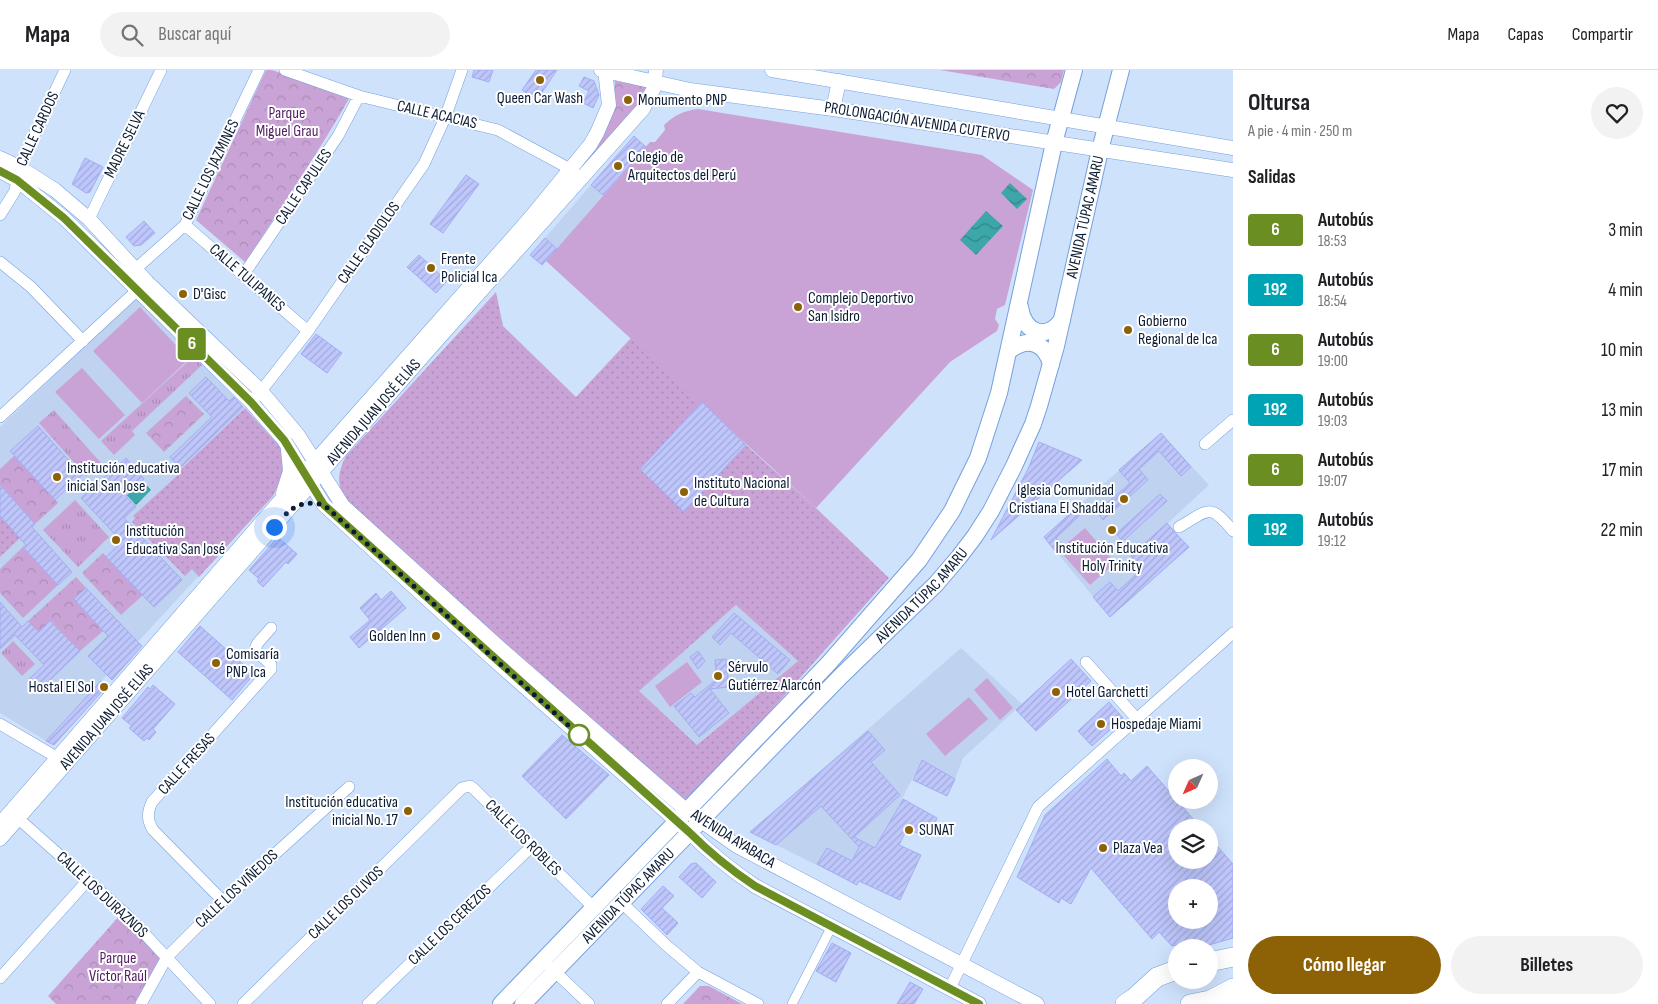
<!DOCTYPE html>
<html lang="es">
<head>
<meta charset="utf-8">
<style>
  :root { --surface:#fff; --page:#f2f2f2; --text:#202124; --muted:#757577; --line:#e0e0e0; --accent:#8d6106 }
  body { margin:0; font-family:"Sofia Sans Condensed",sans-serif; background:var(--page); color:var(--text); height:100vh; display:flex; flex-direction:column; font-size:19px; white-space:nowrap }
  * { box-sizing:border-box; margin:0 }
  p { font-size:16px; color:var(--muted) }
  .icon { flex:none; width:28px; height:28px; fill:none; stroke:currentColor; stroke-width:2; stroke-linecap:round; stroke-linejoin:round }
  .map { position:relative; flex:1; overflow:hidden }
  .details { display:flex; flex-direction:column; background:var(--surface); width:425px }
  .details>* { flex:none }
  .badge { padding:0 10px; border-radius:4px; font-size:18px; line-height:32px }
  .needle { width:32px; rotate:225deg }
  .controls { position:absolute; left:1168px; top:689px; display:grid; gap:10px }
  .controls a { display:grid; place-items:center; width:50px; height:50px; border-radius:50%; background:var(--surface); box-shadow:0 5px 20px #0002; font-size:25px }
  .you { position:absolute; width:25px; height:25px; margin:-12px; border:4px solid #fff; border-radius:50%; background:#1a73e8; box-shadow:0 0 0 8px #1a73e833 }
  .map>.badge { position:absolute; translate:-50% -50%; box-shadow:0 0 0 2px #fff }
  h2 { padding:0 15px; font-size:19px; line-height:45px }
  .round { display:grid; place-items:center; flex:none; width:52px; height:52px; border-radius:26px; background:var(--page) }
  .summary { display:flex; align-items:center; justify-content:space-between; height:85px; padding:0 15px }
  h1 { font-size:24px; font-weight:700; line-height:38px }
  .primary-button { display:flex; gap:10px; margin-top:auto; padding:10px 15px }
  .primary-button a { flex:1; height:58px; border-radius:30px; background:var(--accent); color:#fff; font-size:20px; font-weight:700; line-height:58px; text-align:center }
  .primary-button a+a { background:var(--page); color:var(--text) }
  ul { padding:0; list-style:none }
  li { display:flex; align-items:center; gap:15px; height:60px; padding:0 15px }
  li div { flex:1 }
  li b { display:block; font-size:19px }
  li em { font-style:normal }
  li .badge { min-width:55px; font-weight:700; text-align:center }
  header { display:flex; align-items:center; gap:30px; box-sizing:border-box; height:70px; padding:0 25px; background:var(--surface); border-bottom:1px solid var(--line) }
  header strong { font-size:24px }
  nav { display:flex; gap:28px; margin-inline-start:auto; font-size:18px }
  .search { width:350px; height:45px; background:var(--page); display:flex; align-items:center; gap:12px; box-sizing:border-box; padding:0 18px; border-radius:28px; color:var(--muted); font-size:19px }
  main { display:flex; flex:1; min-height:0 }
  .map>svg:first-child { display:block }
  .built { fill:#bfd2ef }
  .grass { fill:url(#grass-tufts) }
  .park { fill:url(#park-crowns) }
  .garden { fill:url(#garden-dots); fill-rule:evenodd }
  .pitch { fill:#c9a3d6 }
  .water { fill:url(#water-waves) }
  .building { fill:url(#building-hatch); stroke:#a3adf5; fill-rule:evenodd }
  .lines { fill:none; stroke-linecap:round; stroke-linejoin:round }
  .pedestrian-casing { stroke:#75a0de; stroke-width:10 }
  .minor-casing { stroke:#75a0de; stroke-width:12 }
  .tertiary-casing { stroke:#75a0de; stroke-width:15 }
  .secondary-casing { stroke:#75a0de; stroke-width:18 }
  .trunk-casing { stroke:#75a0de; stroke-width:20 }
  .pedestrian { stroke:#fff; stroke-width:9 }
  .minor { stroke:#fff; stroke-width:11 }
  .tertiary { stroke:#fff; stroke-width:14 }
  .secondary { stroke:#fff; stroke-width:16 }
  .trunk { stroke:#fff; stroke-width:19 }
  .line-casing { stroke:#fff; stroke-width:11 }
  .line { stroke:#6b8e23; stroke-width:8 }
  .walk { stroke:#0b1b33; stroke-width:5; stroke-dasharray:0 9 }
  .poi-dot { fill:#8d6106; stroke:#fff; stroke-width:2 }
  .stop-dot { fill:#fff; stroke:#6b8e23; stroke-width:2.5 }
  .labels { text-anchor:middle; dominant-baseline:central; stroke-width:4; stroke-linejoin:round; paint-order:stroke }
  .poi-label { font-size:16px; fill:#0b1b33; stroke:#fff; text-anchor:start }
  .park-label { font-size:16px; fill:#521c62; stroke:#fff }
  .street-label { font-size:16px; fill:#0b1b33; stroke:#fff }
</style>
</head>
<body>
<header>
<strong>Mapa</strong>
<div class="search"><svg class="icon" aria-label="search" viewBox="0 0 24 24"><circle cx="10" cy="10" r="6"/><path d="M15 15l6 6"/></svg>Buscar aquí</div>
<nav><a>Mapa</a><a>Capas</a><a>Compartir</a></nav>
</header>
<main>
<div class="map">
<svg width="1233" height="934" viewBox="0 0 1233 934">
  <defs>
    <pattern id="grass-tufts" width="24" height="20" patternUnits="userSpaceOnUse" patternTransform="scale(1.25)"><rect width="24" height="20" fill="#c9a3d6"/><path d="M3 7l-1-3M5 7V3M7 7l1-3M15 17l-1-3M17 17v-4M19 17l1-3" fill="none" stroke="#ab8cb8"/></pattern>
    <pattern id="park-crowns" width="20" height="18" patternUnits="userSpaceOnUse" patternTransform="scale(1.25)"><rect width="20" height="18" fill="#c9a3d6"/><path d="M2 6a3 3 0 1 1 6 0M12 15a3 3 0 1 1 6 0" fill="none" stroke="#ab8cb8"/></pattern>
    <pattern id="garden-dots" width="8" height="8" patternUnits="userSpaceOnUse" patternTransform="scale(1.25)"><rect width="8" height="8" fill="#c9a3d6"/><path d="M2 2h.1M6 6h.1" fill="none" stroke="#ab8cb8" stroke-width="1.8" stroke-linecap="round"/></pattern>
    <pattern id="water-waves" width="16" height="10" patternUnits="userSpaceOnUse" patternTransform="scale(1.25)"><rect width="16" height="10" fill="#3da6a8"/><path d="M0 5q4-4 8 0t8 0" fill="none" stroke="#318689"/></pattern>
    <pattern id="building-hatch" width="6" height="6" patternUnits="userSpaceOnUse" patternTransform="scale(1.25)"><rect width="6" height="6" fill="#bec6fc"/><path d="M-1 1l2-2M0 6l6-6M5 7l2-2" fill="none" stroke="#a2aad8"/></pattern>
  </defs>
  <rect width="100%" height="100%" fill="#cfe2fc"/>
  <path class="built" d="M591 115 603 125 557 179 545 168Z
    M135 229H142L242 335 280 377 273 426 46 671 0 643V357Z
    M1161 363 1209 415 1168 453 1189 477 1110 547 1044 467Z
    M737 534 798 591 697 675 638 621Z
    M961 578 1022 634 963 688 955 709 922 690 857 815 750 762Z"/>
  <path class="grass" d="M194 286 202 295 132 361 135 365 114 385 101 371Z
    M54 340 101 393 86 406 39 353Z
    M75 430 109 467 78 497 43 460Z
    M13 571 35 594 22 606 1 583Z"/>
  <path class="park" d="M266 0H272L350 27C318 84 280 137 246 193L196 150Z
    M940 0H1064L1061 12 1054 19Z
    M615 11 649 17 639 35 580 102C600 71 614 49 615 11Z
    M186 326 204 344 164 382 146 363Z
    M15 385 58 433 35 454 0 415V399Z
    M23 477 58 515 23 548 0 523V499Z
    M103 483 143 525 121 545 82 503Z
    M76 507 86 518 74 529 103 561 80 581 51 551 39 562 28 551Z
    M121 844 165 886 135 934H56L48 926Z
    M700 916H709L742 934H683Z"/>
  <path class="garden" d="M496 222 503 256 576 327 631 268 702 332 746 375 816 438 889 508 695 726 688 729 679 728 345 431C337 413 337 404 346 386ZM736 535 798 591 697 675 639 621Z
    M245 338 280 377C287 395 281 410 273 426L199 507 192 499 185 506 132 452 135 448 133 446 179 404 178 402Z
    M0 446 20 468 0 487Z"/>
  <path class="pitch" d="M698 39 982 85 1033 120 1005 235 997 239 995 249 999 255 997 261 950 292 816 438 546 191 650 72H655L665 60 664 55C675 45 683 41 698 39Z
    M140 237 189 289 142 333 93 281Z
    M82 298 125 345 99 369 55 322Z
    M1085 458 1115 493 1090 515 1059 480Z
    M687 592 702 612 670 637 655 616Z
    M987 608 1013 638 1000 650 974 620Z
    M969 627 988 649 945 686 926 664Z"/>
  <path class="water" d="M1010 113 1027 129 1017 139 1001 123Z
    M986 141 1003 156 976 185 960 170Z
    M125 392 151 420 136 435 110 407Z"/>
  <path class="building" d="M474 0H493L489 12 472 7Z
    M536 0H557L537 30 522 20Z
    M584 7 594 11 599 25 593 38 583 33 589 21 579 16Z
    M634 66 646 77 603 125 591 115Z
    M85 88 103 97 90 122 86 123 72 114Z
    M466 105 479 114 443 163 430 154Z
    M144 151 155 163 141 175 134 176 126 167Z
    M545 168 557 179 542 195 530 185Z
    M419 185 447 211 436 223 407 197Z
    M316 264 342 283 327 303 301 284Z
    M206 307 229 331 234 327 243 337 180 398 170 387 212 347 189 323Z
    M702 332 746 375 684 442 640 399Z
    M38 356 82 405 55 430 10 381Z
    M1161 363 1191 397 1181 406 1159 381 1139 399 1148 410 1103 450 1097 442 1130 413 1119 400Z
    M1039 372 1082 390 991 470 1028 399Z
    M126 388 144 409 126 426 136 437 124 448 182 510 154 537 106 487 122 472 81 428Z
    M0 415 35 454 32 457 72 502 58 515 23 477 26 475 0 446Z
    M1160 424 1167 431 1123 471 1116 464Z
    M1075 439 1081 444 1056 468 1062 475 1055 481 1044 467Z
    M1167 453 1173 461 1189 477 1110 547 1093 527 1110 512 1118 521 1143 498 1131 486Z
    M278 467 297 484 288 494 286 492 263 517 257 511 259 509 249 500Z
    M86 518 142 576 112 610 88 586 108 566 74 529Z
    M391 521 406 538 359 578 350 567 370 550 360 538 376 523 381 530Z
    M0 532 22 557 28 551 39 562 50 551 80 581 50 610 52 612 39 624 27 611 44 595 15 565 0 579Z
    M734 543 790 590 778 604 731 563 720 575 712 567Z
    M200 556 254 604 232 630 178 582Z
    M698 581 705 591 698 599 690 587Z
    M726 589 729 617 710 619 729 643 699 667 674 636 691 623 695 627 717 609 715 590Z
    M1071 589 1091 611 1036 661 1016 640Z
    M101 611 107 616 54 675 46 671Z
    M153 615 175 634 153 659 156 662 149 670 147 668 144 671 129 658 132 656 122 648 148 617 150 619Z
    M1109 632 1123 648 1092 676 1078 661Z
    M868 661 885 680 871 692 900 725 854 767 875 778 903 729 937 748 929 767 907 759 899 775 921 785 900 830 859 811 857 815 817 794 827 778 852 791 859 777 821 736 776 775 750 762Z
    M562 665 609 705 566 749 522 706Z
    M1107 689 1121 706 1124 703 1131 711 1147 696 1201 758H1176V790H1209V767L1233 794V868L1199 878H1185L1183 874 1172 876 1159 862 1152 869 1091 798 1071 834 1061 828 1059 833 1017 807 1045 745ZM1176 818H1209V850H1176Z
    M922 690 955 709 947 726 913 710Z
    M696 793 716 812 702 828 679 807 691 794Z
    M663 816 674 826 662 838 678 853 667 865 641 839Z
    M832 873 851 883 836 912 816 901Z
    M910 912 923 919 914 934H897Z"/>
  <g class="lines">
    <defs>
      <path id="pedestrian" d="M792 934 832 856"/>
      <path id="minor" d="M285 0 359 26 498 60 570 99 575 104
        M0 145 15 121 19 97 65 0
        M89 149 161 0
        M185 155 308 261
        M0 192 31 217 83 271
        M130 204 185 155 259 0
        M244 204 338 66 359 26
        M251 332 261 321 308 261 424 94 445 48 462 0
        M0 347 144 214
        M1205 374 1233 350
        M1179 457C1209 440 1209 432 1233 461
        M1086 592 1136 648
        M0 654 63 691
        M12 743 127 845 210 934
        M223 831 153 760C147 750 147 743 152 732L271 599V595L255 580 257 574 271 558
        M622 833 666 875 698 902 758 934
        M550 897 589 934
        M0 908 88 810
        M950 918 1038 737 1233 563
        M141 934 167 887 223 831 349 717
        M243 934 462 718 470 716 474 719 594 838
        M368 934 531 777
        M667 934 698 902"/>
      <path id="tertiary" d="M601 0 690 20 833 39 1233 100
        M772 0 1233 78
        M833 39 839 11
        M0 88 19 97 55 120 89 149 147 212 261 321 298 365 343 436 501 579 687 741 737 776 1037 934
        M0 101 17 110 64 148 251 332 284 370 324 435 492 588 689 762C710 783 731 800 755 816L979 934
        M283 423 290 401 288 380
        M0 754 293 416 531 147 590 75 597 63 609 35 605 0
        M0 769 431 277 643 39 654 18 656 0"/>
      <g id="secondary">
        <path d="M1020 237C1023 262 1046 272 1062 250"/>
        <path d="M1010 280C1028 267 1045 272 1051 294"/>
        <path d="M501 934 828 594 919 490 952 441 978 388 999 323 1054 73 1074 0"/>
        <path id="s1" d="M523 934 841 606 936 514 959 487 975 466 991 441 1014 396 1033 354 1039 336 1056 276 1100 80 1121 0"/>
      </g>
      <path id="trunk" d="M1209 892 1233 887
        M1210 930 1233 918
        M1125 934 1134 928 1157 907 1176 900
        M1190 934 1210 930 1229 934"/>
    </defs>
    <use href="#pedestrian" class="pedestrian-casing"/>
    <use href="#minor" class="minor-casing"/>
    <use href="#tertiary" class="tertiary-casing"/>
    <use href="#secondary" class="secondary-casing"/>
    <use href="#trunk" class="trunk-casing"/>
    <use href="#pedestrian" class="pedestrian"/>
    <use href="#minor" class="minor"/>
    <use href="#tertiary" class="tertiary"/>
    <use href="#secondary" class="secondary"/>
    <use href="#trunk" class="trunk"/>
  </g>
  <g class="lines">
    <defs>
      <path id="line" d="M0 101 17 110 64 148 251 332 284 370 324 435 689 762C710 783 731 800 755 816L979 934"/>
    </defs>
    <use href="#line" class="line-casing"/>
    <use href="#line" class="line"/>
    <path class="walk" d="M274 457C290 439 298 429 324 435L579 665"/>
  </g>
  <g class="poi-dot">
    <circle cx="540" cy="10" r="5"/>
    <circle cx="628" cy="30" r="5"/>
    <circle cx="618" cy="96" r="5"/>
    <circle cx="431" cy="198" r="5"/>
    <circle cx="183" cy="224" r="5"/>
    <circle cx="798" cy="237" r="5"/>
    <circle cx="1128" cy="260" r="5"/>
    <circle cx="57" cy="407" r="5"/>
    <circle cx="684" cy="422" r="5"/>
    <circle cx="1124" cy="429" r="5"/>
    <circle cx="1112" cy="460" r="5"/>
    <circle cx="116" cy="470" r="5"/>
    <circle cx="436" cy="566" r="5"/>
    <circle cx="216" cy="593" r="5"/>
    <circle cx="718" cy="606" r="5"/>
    <circle cx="104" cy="617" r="5"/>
    <circle cx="1056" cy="622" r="5"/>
    <circle cx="1101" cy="654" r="5"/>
    <circle cx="408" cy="741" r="5"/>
    <circle cx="909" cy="760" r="5"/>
    <circle cx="1103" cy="778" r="5"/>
  </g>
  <circle class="stop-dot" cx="579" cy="665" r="10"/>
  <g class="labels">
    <g class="poi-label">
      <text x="540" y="28" text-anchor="middle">Queen Car Wash</text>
      <text x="638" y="30">Monumento PNP</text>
      <text x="628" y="87">Colegio de<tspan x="628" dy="18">Arquitectos del Perú</tspan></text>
      <text x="441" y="189">Frente<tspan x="441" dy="18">Policial Ica</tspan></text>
      <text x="193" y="224">D'Gisc</text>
      <text x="808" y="228">Complejo Deportivo<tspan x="808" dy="18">San Isidro</tspan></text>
      <text x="1138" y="251">Gobierno<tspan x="1138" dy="18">Regional de Ica</tspan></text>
      <text x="67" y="398">Institución educativa<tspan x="67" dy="18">inicial San Jose</tspan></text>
      <text x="694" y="413">Instituto Nacional<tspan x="694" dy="18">de Cultura</tspan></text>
      <text x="1114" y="420" text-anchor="end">Iglesia Comunidad<tspan x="1114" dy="18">Cristiana El Shaddai</tspan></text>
      <text x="126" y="461">Institución<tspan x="126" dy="18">Educativa San José</tspan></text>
      <text x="1112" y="478" text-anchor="middle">Institución Educativa<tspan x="1112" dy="18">Holy Trinity</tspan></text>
      <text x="426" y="566" text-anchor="end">Golden Inn</text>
      <text x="226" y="584">Comisaría<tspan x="226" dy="18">PNP Ica</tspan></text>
      <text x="728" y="597">Sérvulo<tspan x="728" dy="18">Gutiérrez Alarcón</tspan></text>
      <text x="94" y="617" text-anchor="end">Hostal El Sol</text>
      <text x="1066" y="622">Hotel Garchetti</text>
      <text x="1111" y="654">Hospedaje Miami</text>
      <text x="398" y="732" text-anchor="end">Institución educativa<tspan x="398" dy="18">inicial No. 17</tspan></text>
      <text x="919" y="760">SUNAT</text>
      <text x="1113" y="778">Plaza Vea</text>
    </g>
    <g class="park-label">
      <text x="287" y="43">Parque<tspan x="287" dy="18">Miguel Grau</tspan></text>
      <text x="118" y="888">Parque<tspan x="118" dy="18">Víctor Raúl</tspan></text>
    </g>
    <g class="street-label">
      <text transform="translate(437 45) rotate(13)">CALLE ACACIAS</text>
      <text transform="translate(917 52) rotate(9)">PROLONGACIÓN AVENIDA CUTERVO</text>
      <text transform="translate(38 59) rotate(-65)">CALLE CARDOS</text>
      <text transform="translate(125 74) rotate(-64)">MADRE SELVA</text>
      <text transform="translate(211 100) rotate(-64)">CALLE LOS JAZMINES</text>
      <text transform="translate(304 117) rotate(-56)">CALLE CAPULIES</text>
      <text stroke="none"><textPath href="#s1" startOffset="991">AVENIDA TÚPAC AMARU</textPath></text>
      <text transform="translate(369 173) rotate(-55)">CALLE GLADIOLOS</text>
      <text transform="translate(247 208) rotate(41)">CALLE TULIPANES</text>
      <text transform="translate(374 342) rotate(-49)">AVENIDA JUAN JOSÉ ELÍAS</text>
      <text stroke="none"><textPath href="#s1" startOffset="571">AVENIDA TÚPAC AMARU</textPath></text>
      <text transform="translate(107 647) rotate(-49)">AVENIDA JUAN JOSÉ ELÍAS</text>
      <text transform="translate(187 694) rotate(-48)">CALLE FRESAS</text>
      <text transform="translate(523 768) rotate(45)">CALLE LOS ROBLES</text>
      <text transform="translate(733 769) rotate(32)">AVENIDA AYABACA</text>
      <text transform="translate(237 819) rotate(-43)">CALLE LOS VIÑEDOS</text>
      <text transform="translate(102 825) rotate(43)">CALLE LOS DURAZNOS</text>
      <text stroke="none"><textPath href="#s1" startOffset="151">AVENIDA TÚPAC AMARU</textPath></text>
      <text transform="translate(346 833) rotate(-44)">CALLE LOS OLIVOS</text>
      <text transform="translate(450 855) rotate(-44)">CALLE LOS CEREZOS</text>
    </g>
  </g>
</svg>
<div class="controls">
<a><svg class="needle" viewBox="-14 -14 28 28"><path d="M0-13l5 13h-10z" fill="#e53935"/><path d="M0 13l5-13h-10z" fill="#757577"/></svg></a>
<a><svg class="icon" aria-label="layers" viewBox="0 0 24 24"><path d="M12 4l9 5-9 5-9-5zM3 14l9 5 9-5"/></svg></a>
<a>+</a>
<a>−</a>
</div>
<div class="you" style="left:274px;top:457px"></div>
<b class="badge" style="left:192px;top:274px;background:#6b8e23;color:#fff">6</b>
</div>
<section class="details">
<div class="summary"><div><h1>Oltursa</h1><p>A pie · 4 min · 250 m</p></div><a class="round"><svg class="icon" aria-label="heart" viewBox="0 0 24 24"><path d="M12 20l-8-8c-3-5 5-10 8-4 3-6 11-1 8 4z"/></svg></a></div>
<h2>Salidas</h2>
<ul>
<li><span class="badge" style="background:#6b8e23;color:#fff">6</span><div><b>Autobús</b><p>18:53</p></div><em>3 min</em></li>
<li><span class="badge" style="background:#00a3b4;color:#fff">192</span><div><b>Autobús</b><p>18:54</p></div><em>4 min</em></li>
<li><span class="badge" style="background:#6b8e23;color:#fff">6</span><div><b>Autobús</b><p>19:00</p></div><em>10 min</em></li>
<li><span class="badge" style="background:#00a3b4;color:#fff">192</span><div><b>Autobús</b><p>19:03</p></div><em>13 min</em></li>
<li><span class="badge" style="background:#6b8e23;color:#fff">6</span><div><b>Autobús</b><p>19:07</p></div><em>17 min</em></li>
<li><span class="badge" style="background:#00a3b4;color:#fff">192</span><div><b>Autobús</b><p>19:12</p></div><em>22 min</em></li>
</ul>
<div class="primary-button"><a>Cómo llegar</a><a>Billetes</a></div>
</section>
</main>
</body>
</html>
